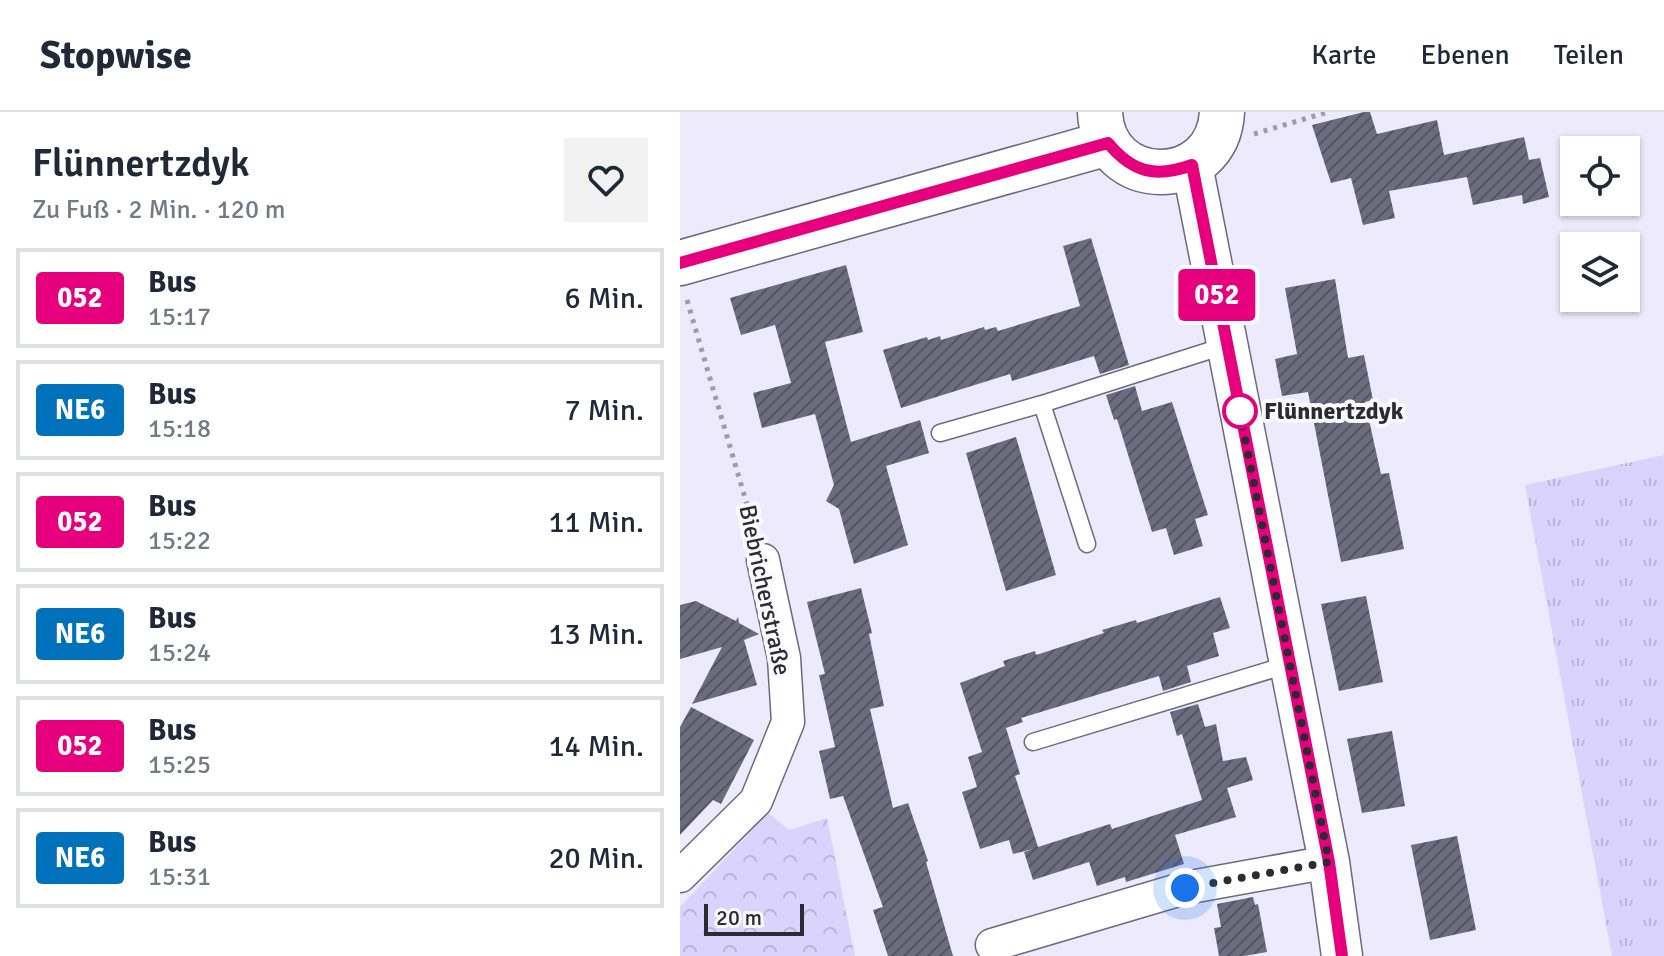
<!DOCTYPE html>
<html lang="de">
<head>
<meta charset="utf-8">
<style>
  :root { --surface:#fff; --page:#f2f2f3; --text:#1f2937; --muted:#747a83; --line:#e0e1e3 }
  body { margin:0; font-family:Signika,sans-serif; background:var(--page); color:var(--text); height:100vh; display:flex; flex-direction:column; font-size:30px; white-space:nowrap }
  * { box-sizing:border-box; margin:0 }
  p { font-size:26px; color:var(--muted) }
  .icon { flex:none; width:44px; height:44px; fill:none; stroke:currentColor; stroke-width:2; stroke-linecap:round; stroke-linejoin:round }
  .map { position:relative; flex:1; overflow:hidden }
  .drawer { display:flex; flex-direction:column; background:var(--surface); width:680px }
  .drawer>* { flex:none }
  .badge { padding:0 16px; border-radius:6px; font-size:28px; line-height:52px }
  .buttons { position:absolute; left:880px; top:24px; display:grid; gap:16px }
  .buttons a { display:grid; place-items:center; width:80px; height:80px; border-radius:0px; background:var(--surface); box-shadow:0 2px 6px #0004; font-size:40px }
  .scale { position:absolute; left:24px; bottom:20px; width:100px; box-sizing:border-box; padding-left:8px; border:4px solid #2c2b33; border-top:0; font-size:22px; line-height:28px; white-space:nowrap; color:#2c2b33; -webkit-text-stroke:6px #faf9fe; paint-order:stroke }
  .you { position:absolute; width:40px; height:40px; margin:-20px; border:6px solid #fff; border-radius:50%; background:#1a73e8; box-shadow:0 0 0 12px #1a73e833 }
  .map>.badge { position:absolute; translate:-50% -50%; box-shadow:0 0 0 4px #fff }
  .round { display:grid; place-items:center; flex:none; width:84px; height:84px; border-radius:0px; background:var(--page) }
  .headline { display:flex; align-items:center; justify-content:space-between; height:136px; padding:0 32px }
  h1 { font-size:38px; font-weight:600; line-height:60px }
  ul { padding:0; list-style:none }
  li { display:flex; align-items:center; gap:24px; height:100px; margin:0 16px 12px; padding:0 16px; border:4px solid var(--line); border-radius:0px }
  li div { flex:1 }
  li b { display:block; font-size:30px }
  li em { font-style:normal }
  li .badge { min-width:88px; font-weight:700; text-align:center }
  header { display:flex; align-items:center; gap:48px; box-sizing:border-box; height:112px; padding:0 40px; background:var(--surface); border-bottom:2px solid var(--line) }
  header strong { font-size:38px }
  nav { display:flex; gap:44px; margin-inline-start:auto; font-size:28px }
  main { display:flex; flex:1; min-height:0 }
  .map>svg:first-child { display:block }
  .grass { fill:url(#grass-tufts) }
  .park { fill:url(#park-crowns) }
  .building { fill:url(#building-hatch) }
  .lines { fill:none; stroke-linecap:round; stroke-linejoin:round }
  .service-casing { stroke:#6d6a7d; stroke-width:19 }
  .minor-casing { stroke:#6d6a7d; stroke-width:35 }
  .tertiary-casing { stroke:#6d6a7d; stroke-width:43 }
  .secondary-casing { stroke:#6d6a7d; stroke-width:47 }
  .path { stroke:#9e9caa; stroke-width:5; stroke-dasharray:4 6; stroke-linecap:butt }
  .service { stroke:#fff; stroke-width:16 }
  .minor { stroke:#fff; stroke-width:32 }
  .tertiary { stroke:#fff; stroke-width:40 }
  .secondary { stroke:#fff; stroke-width:44 }
  .line-casing { stroke:#fff; stroke-width:18 }
  .line { stroke:#e6007e; stroke-width:12 }
  .walk { stroke:#2c2b33; stroke-width:8; stroke-dasharray:0 14.4 }
  .stop-dot { fill:#fff; stroke:#e6007e; stroke-width:4 }
  .labels { text-anchor:middle; dominant-baseline:central; stroke-width:8; stroke-linejoin:round; paint-order:stroke }
  .stop-label { font-size:24px; font-weight:bold; fill:#2c2b33; stroke:#faf9fe; text-anchor:start }
  .street-label { font-size:24px; fill:#2c2b33; stroke:#faf9fe }
</style>
</head>
<body>
<header>
<strong>Stopwise</strong>
<nav><a>Karte</a><a>Ebenen</a><a>Teilen</a></nav>
</header>
<main>
<section class="drawer">
<div class="headline"><div><h1>Flünnertzdyk</h1><p>Zu Fuß · 2 Min. · 120 m</p></div><a class="round"><svg class="icon" aria-label="heart" viewBox="0 0 24 24"><path d="M12 20l-8-8c-3-5 5-10 8-4 3-6 11-1 8 4z"/></svg></a></div>
<ul>
<li><span class="badge" style="background:#e6007e;color:#fff">052</span><div><b>Bus</b><p>15:17</p></div><em>6 Min.</em></li>
<li><span class="badge" style="background:#0072bc;color:#fff">NE6</span><div><b>Bus</b><p>15:18</p></div><em>7 Min.</em></li>
<li><span class="badge" style="background:#e6007e;color:#fff">052</span><div><b>Bus</b><p>15:22</p></div><em>11 Min.</em></li>
<li><span class="badge" style="background:#0072bc;color:#fff">NE6</span><div><b>Bus</b><p>15:24</p></div><em>13 Min.</em></li>
<li><span class="badge" style="background:#e6007e;color:#fff">052</span><div><b>Bus</b><p>15:25</p></div><em>14 Min.</em></li>
<li><span class="badge" style="background:#0072bc;color:#fff">NE6</span><div><b>Bus</b><p>15:31</p></div><em>20 Min.</em></li>
</ul>
</section>
<div class="map">
<svg width="984" height="844" viewBox="0 0 984 844">
  <defs>
    <pattern id="grass-tufts" width="24" height="20" patternUnits="userSpaceOnUse" patternTransform="scale(2)"><rect width="24" height="20" fill="#dad4fc"/><path d="M3 7l-1-3M5 7V3M7 7l1-3M15 17l-1-3M17 17v-4M19 17l1-3" fill="none" stroke="#bbb6d8"/></pattern>
    <pattern id="park-crowns" width="20" height="18" patternUnits="userSpaceOnUse" patternTransform="scale(2)"><rect width="20" height="18" fill="#dad4fc"/><path d="M2 6a3 3 0 1 1 6 0M12 15a3 3 0 1 1 6 0" fill="none" stroke="#bbb6d8"/></pattern>
    <pattern id="building-hatch" width="6" height="6" patternUnits="userSpaceOnUse" patternTransform="scale(2)"><rect width="6" height="6" fill="#6d6b7e"/><path d="M-1 1l2-2M0 6l6-6M5 7l2-2" fill="none" stroke="#555462"/></pattern>
  </defs>
  <rect width="100%" height="100%" fill="#eceafc"/>
  <path class="grass" d="M984 343V844H932L845 373Z"/>
  <path class="park" d="M88 701 109 718 147 706 175 844H0V795Z"/>
  <path class="building" d="M684 0H690L697 22 757 8 764 43 844 25 849 48 860 46 869 85 843 92 842 83 793 93 787 65 709 79 715 106 683 113 671 66 651 71 632 13Z
    M411 126 449 253 420 262 414 244 332 269 330 262 221 296 203 238 247 225 248 228 260 224 261 228 304 215 305 218 316 215 318 219 400 194 383 134Z
    M166 153 183 220 145 230 171 330 240 308 249 341 206 354 228 433 174 452 159 397 146 389 154 373 135 302 82 316 73 281 111 271 95 213 61 223 50 186Z
    M655 167 668 246 684 243 693 288 685 290 701 362 709 361 724 437 661 450 628 280 602 284 595 247 617 242 605 176Z
    M455 274 462 299 492 290 528 403 515 407 523 434 494 443 486 416 472 420 437 307 434 308 426 283Z
    M336 325 376 463 326 479 286 341Z
    M181 476 192 521 189 522 204 594 190 597 213 696 228 691 248 749 246 750 273 844H208L193 798 203 795 163 684 150 687 139 639 155 635 139 563 145 562 127 490Z
    M686 484 703 570 659 579 641 492Z
    M540 485 550 516 533 521 539 544 507 554 511 570 483 579 479 564 341 606 343 610 326 616 340 662 335 664 358 735 430 712 432 717 522 688 502 622 497 624 490 600 518 592 525 615 536 612 543 649 566 645 573 668 547 676 556 705 495 723 504 752 446 770 445 765 417 774 409 750 353 768 344 740 353 737 333 742 329 728 300 737 282 680 297 675 288 645 302 640 280 571 325 554 323 549 355 539 356 543 424 521 422 518 456 508 457 511Z
    M16 489 56 509 58 505 59 511 79 522 64 528 77 573 12 592 42 535 0 547V493Z
    M11 595 74 628 41 692 33 688 0 723V615Z
    M712 619 725 694 682 701 667 627Z
    M777 724 796 818 750 828 731 733Z
    M573 785 575 793 578 792 587 840 564 844H539L534 816 541 815 537 792Z"/>
  <g class="lines">
    <defs>
      <path id="service" d="M362 292 407 432
        M260 321 362 292 547 233
        M353 630 610 552"/>
      <path id="minor" d="M0 764 76 689 108 610 104 546 83 448
        M312 833 505 776 649 750"/>
      <path id="tertiary" d="M512 53 649 750 662 844"/>
      <path id="secondary" d="M420 0C423 80 538 80 542 0
        M0 151 428 31"/>
    </defs>
    <use href="#service" class="service-casing"/>
    <use href="#minor" class="minor-casing"/>
    <use href="#tertiary" class="tertiary-casing"/>
    <use href="#secondary" class="secondary-casing"/>
    <path class="path" d="M574 22 648 0
      M7 188 75 420"/>
    <use href="#service" class="service"/>
    <use href="#minor" class="minor"/>
    <use href="#tertiary" class="tertiary"/>
    <use href="#secondary" class="secondary"/>
  </g>
  <g class="lines">
    <defs>
      <path id="line" d="M0 151 428 31C453 61 476 66 512 53L649 750 662 844"/>
    </defs>
    <use href="#line" class="line-casing"/>
    <use href="#line" class="line"/>
    <path class="walk" d="M505 776 649 750 558 291 560 299"/>
  </g>
  <circle class="stop-dot" cx="560" cy="299" r="16"/>
  <g class="labels">
    <g class="stop-label">
      <text x="584" y="299">Flünnertzdyk</text>
    </g>
    <g class="street-label">
      <text transform="translate(85 478) rotate(78)">Biebricherstraße</text>
    </g>
  </g>
</svg>
<div class="buttons">
<a><svg class="icon" aria-label="locate" viewBox="0 0 24 24"><circle cx="12" cy="12" r="6"/><path d="M12 2v4M12 18v4M2 12h4M18 12h4"/></svg></a>
<a><svg class="icon" aria-label="layers" viewBox="0 0 24 24"><path d="M12 4l9 5-9 5-9-5zM3 14l9 5 9-5"/></svg></a>
</div>
<div class="scale">20 m</div>
<div class="you" style="left:505px;top:776px"></div>
<b class="badge" style="left:537px;top:183px;background:#e6007e;color:#fff">052</b>
</div>
</main>
</body>
</html>
